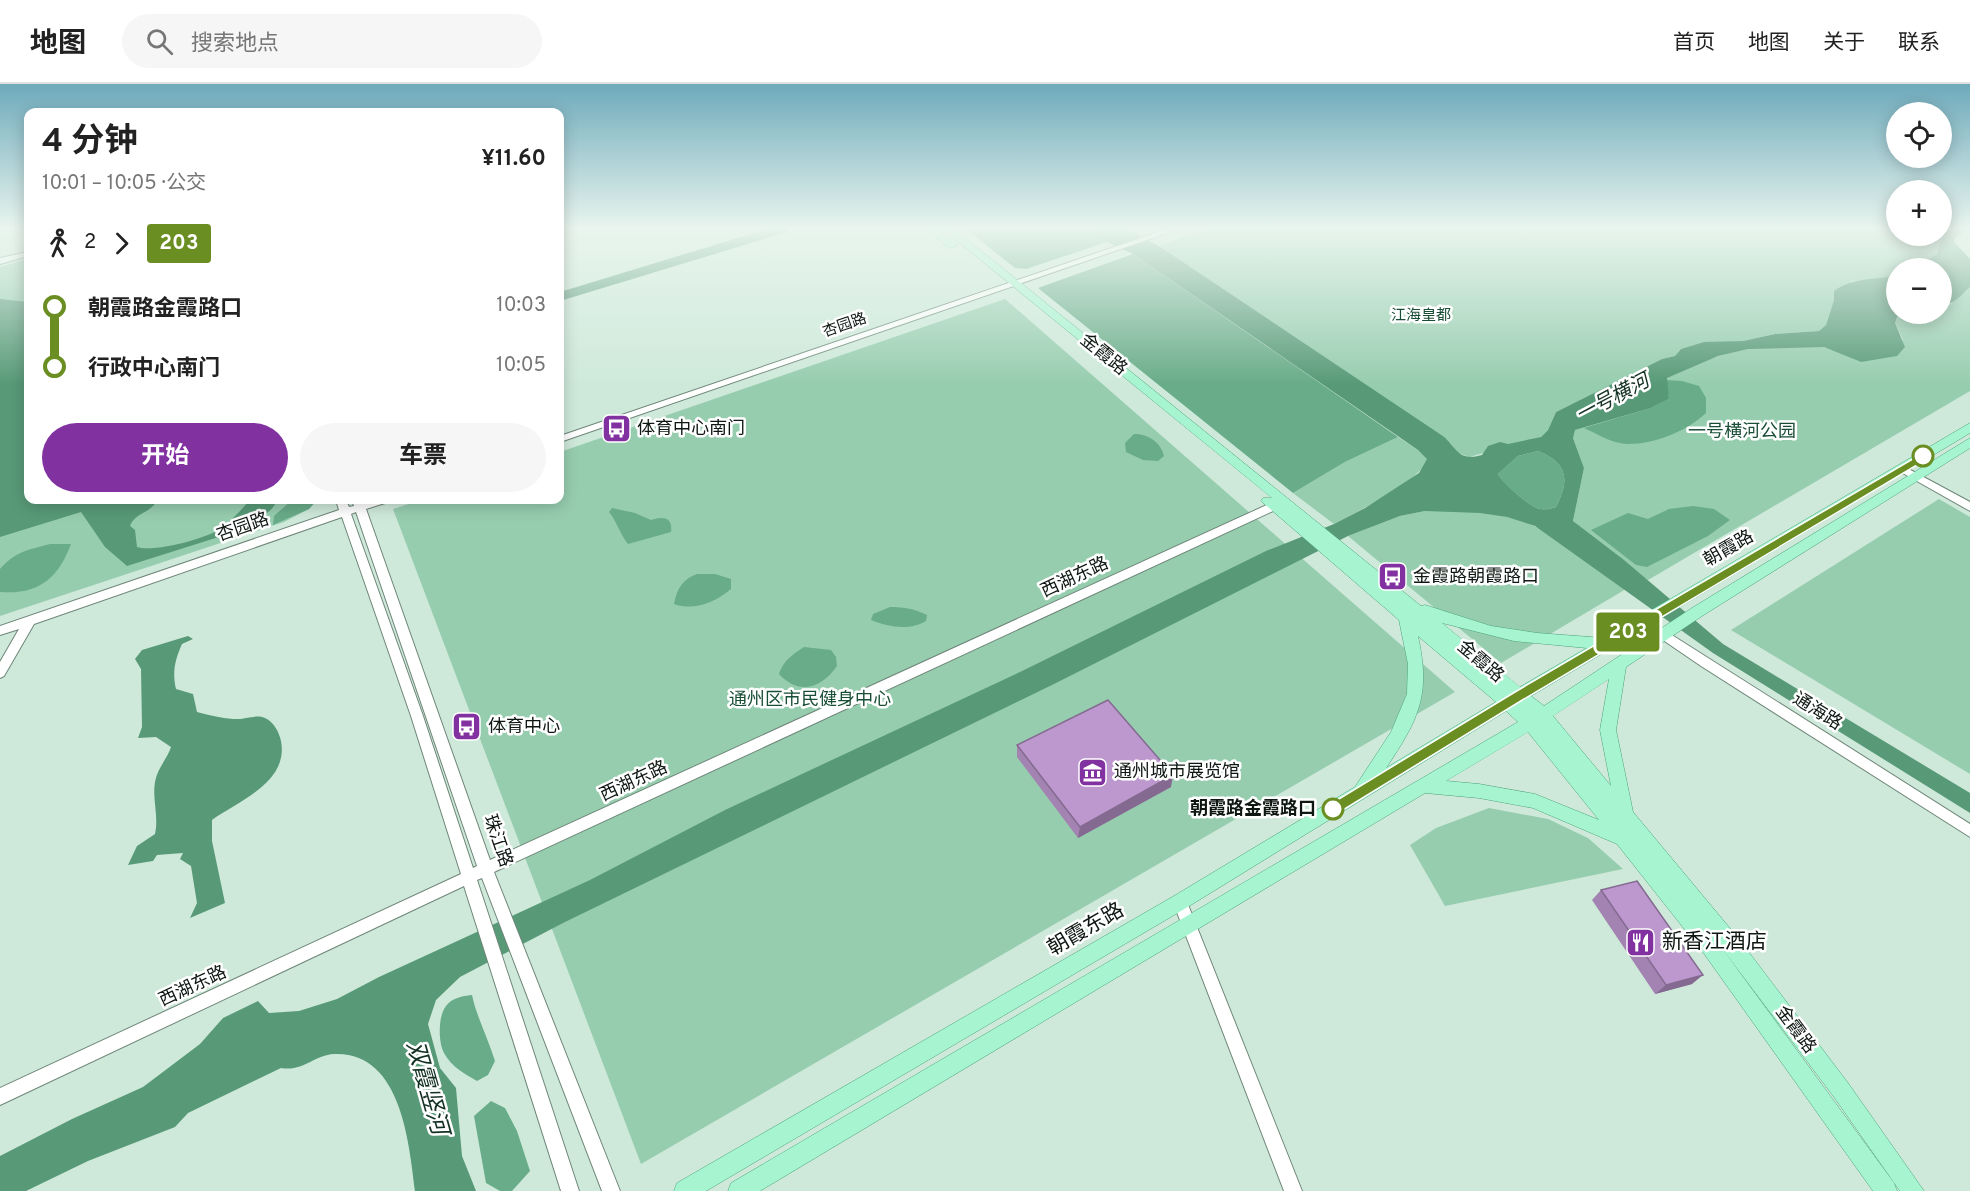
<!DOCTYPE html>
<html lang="zh">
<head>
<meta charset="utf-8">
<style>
  :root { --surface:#fff; --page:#f6f6f6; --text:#222; --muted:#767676; --line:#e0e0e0; --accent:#8231a1 }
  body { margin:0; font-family:Overpass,"Noto Sans SC",sans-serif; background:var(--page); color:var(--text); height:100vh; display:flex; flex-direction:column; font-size:22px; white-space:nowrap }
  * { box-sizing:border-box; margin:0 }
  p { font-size:20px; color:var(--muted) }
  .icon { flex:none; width:33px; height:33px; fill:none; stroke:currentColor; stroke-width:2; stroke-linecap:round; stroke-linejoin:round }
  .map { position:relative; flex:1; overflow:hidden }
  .sheet { position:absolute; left:24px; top:24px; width:540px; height:396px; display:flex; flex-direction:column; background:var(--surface); border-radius:12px; box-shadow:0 3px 15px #0003 }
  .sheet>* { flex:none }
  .badge { padding:0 12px; border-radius:4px; font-size:21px; line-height:39px }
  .tools { position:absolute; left:1886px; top:18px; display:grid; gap:12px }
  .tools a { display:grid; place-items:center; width:66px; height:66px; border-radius:50%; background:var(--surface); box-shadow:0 3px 15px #0003; font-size:30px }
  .map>.badge { position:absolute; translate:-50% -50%; box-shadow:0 0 0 3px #fff }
  .legs { display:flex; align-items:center; gap:9px; height:66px; padding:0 18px; font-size:20px }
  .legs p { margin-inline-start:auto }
  .summary { display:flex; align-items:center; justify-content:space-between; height:102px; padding:0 18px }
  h1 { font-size:33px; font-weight:700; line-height:45px }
  .button { display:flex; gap:12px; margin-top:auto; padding:12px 18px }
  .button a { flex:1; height:69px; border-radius:36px; background:var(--accent); color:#fff; font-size:24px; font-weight:700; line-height:69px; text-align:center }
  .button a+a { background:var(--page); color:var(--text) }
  ul { padding:0 18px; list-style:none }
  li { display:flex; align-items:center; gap:21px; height:60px; font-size:22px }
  li i { display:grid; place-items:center; width:9px; height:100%; margin:0 8px; background:currentColor }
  li i::after { content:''; width:15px; height:15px; margin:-8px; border:4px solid; border-radius:50%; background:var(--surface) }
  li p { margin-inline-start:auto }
  li:first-child i { background:linear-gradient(#0000 50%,currentColor 0) }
  li:last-child i { background:linear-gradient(currentColor 50%,#0000 0) }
  header { display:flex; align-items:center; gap:36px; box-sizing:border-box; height:84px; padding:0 30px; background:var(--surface); border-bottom:2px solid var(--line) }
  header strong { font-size:28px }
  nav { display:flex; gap:33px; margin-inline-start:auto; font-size:21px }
  .search { width:420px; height:54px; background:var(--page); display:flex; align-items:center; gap:15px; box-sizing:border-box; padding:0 21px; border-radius:33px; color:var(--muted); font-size:22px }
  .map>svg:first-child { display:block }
  .green { fill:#97cdaf }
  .forest { fill:#69ac89 }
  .water { fill:#589a78; fill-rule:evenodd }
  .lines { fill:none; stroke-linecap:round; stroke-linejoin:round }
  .river { fill:#589a78; fill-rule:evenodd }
  .minor-casing { stroke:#6e8678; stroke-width:2 }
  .major-casing { stroke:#4ca379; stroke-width:1 }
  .minor { fill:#fff; fill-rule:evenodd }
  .major { fill:#a7f5d0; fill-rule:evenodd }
  .wall { fill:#a383b1 }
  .shaded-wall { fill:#846a90 }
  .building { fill:#bd98ce; stroke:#846a90; stroke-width:1.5 }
  .line-1 { fill:#6b8e23; stroke:#fff; stroke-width:1.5 }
  .stop-1-dot { fill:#fff; stroke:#6b8e23; stroke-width:3 }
  .labels { text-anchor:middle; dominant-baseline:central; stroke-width:5; stroke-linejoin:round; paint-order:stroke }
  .far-park-label { font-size:15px; fill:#194e36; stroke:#fff }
  .far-street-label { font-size:15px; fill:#0e1712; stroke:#fff }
  .street-label { font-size:18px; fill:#0e1712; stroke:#fff }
  .poi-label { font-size:18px; fill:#0e1712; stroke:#fff; text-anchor:start }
  .park-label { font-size:18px; fill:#194e36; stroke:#fff }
  .stop-label { font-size:18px; font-weight:bold; fill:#0e1712; stroke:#fff; text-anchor:end }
  .water-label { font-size:20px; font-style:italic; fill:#143223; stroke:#fff }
  .near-street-label { font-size:21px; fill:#0e1712; stroke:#fff }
  .near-poi-label { font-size:21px; fill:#0e1712; stroke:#fff; text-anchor:start }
  .near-water-label { font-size:24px; font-style:italic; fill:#143223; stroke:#fff }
</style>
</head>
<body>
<header>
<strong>地图</strong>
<div class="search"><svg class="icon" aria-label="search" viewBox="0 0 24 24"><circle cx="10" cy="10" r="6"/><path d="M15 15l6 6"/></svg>搜索地点</div>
<nav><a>首页</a><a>地图</a><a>关于</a><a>联系</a></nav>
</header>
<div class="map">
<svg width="1970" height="1107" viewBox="0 0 1970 1107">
  <rect width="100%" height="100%" fill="#cee9da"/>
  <path class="green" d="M1206 145H1896V152H1941V145H1944C1941 153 1940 162 1937 169 1930 184 1909 184 1896 184L1895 193 1852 197 1834 216 1826 241 1819 247 1775 250 1743 257 1695 261 1681 265 1675 272 1662 275 1556 328 1548 346 1541 353 1469 373 1456 368 1443 352 1159 162Z
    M28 175V416H317L309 425 284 438 0 532V183Z
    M1970 203V307L1648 496 1644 494 1573 437 1584 384 1573 354 1572 349 1575 346 1651 324 1669 315 1667 294C1713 269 1769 255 1823 263 1835 265 1849 273 1861 278L1903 256 1895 239 1898 230H1941V221L1951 220Z
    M1005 215 1455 608 641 1080 393 425 421 416H560V368Z
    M1398 353 1418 366 1428 375C1423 395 1353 430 1334 440L1293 409 1345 378Z
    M1939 415 1970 433V690L1731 546Z
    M1425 427C1462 426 1501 427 1534 442 1565 456 1596 487 1626 505L1501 579 1348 452 1400 432Z
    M1489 724 1548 735 1588 754 1623 785 1445 822 1410 761 1436 744Z"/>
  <path class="forest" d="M966 145H1089L1107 158 1026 185 1015 184Z
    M1133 170 1398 353 1345 378 1293 409 1038 204Z
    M1666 296 1682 297 1699 302 1706 314V329C1687 347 1655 360 1628 360 1612 360 1598 350 1584 344L1651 324 1669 315Z
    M1134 350C1148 350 1161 358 1164 372L1158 377 1143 376 1126 368 1125 359Z
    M1538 367C1568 379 1570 396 1556 423 1551 424 1546 426 1541 425 1532 425 1502 398 1498 390L1518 372Z
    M292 416H317L309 425 273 441 274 432Z
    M1693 422 1714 425 1730 436 1708 452 1647 483 1636 481 1591 446 1628 429 1648 435 1669 425Z
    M612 424 635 429 651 436C663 432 673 433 671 448L628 460C620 450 617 438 609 428Z
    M50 460H71C58 495 38 511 0 508V485C16 467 28 466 50 460Z
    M697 490H715L731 495V505C714 519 694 527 674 520 677 504 683 495 697 490Z
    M890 523C904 523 915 525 927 531L926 537C910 547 888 543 871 536L873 530Z
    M804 563 831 566 836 573 837 582C822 604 799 612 779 590 783 577 793 570 804 563Z
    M472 911C477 934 488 954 495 977L488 991 477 997C463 989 452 983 444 969 438 958 438 932 446 922 452 914 462 912 472 911Z
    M491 1017 505 1024 517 1047 530 1087 512 1107H500L486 1099 474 1032Z"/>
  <path class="water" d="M1089 145H1127L1159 162 1443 352C1457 364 1458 378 1482 371L1488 362 1500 358 1508 360 1541 353 1548 346 1556 328 1662 275 1675 272 1681 265 1704 258 1743 257 1775 250 1819 247 1826 241 1834 216V207C1852 194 1874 195 1896 192V230H1898L1895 239 1905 263 1897 272 1861 278 1824 263 1748 265 1718 272 1667 294 1669 315 1651 324 1575 346 1573 354 1584 384 1573 437 1624 476 1723 560 1970 709V729L1713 569 1535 442 1507 433 1480 429 1425 427 1400 432 1348 452 1054 600 563 839 460 893 436 916 428 940 440 984 456 1004 462 1072 476 1107H415C409 1058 401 967 334 970 314 971 303 988 281 984L188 1029 175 1043 88 1077 26 1107H0V1072L72 1035 143 1003 200 960 223 934 258 917 269 929 299 927 337 915 379 893 590 796 725 726 1020 588 1266 467 1334 440 1365 424 1419 389 1427 375 1418 366 1133 170 1107 158ZM1538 367C1568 379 1570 396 1556 423 1552 424 1546 426 1541 425 1532 425 1502 398 1498 390L1518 372Z
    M1944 145H1970L1955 153 1954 158 1970 175V203C1961 211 1954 221 1941 221V184H1915L1937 170Z
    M0 215 28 218V416H157C152 429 135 428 130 442L135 446 137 463C153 469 210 454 223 443 233 435 242 425 250 416H277C269 438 240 434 225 451L127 482 105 463 81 428 0 453Z
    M188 552 193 555 182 560C175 576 172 588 176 605L193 610 197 628C208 631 221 634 233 635 244 636 255 630 265 634 274 638 279 648 281 657 289 698 239 717 212 736V757L225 819 190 834 197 819 191 782 180 775 183 769 157 771 153 777 128 781 137 762 155 750C159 732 152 715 155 698 157 685 167 675 171 663L156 653 138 654 142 643 141 585 135 575 142 566Z"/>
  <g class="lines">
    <path class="river" d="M767 145H789L787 148 560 217V208Z"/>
    <defs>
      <path id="minor" d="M1167 145H1179L560 358V352Z
        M28 168V172L0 180V174Z
        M1903 382 1970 418V427L1899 387 1898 385 1899 383Z
        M1282 414 1287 418 1286 421 494 788 620 1107H602L482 794 477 796 579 1107H561L464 802 0 1021V1004L461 790 411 632 342 433 34 540 4 592 0 594V578L19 545 0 551V542L339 426 336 416H346L349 423 354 422 352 416H362L363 418 371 416H386L385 419 366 425 490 776ZM356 428 477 782 473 784 423 632 351 430Z
        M1645 534 1970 740V753L1701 582 1641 541 1639 538Z
        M1180 811 1185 813 1187 818 1302 1107H1284L1173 818 1175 813Z"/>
      <path id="major" d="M927 145H938L958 162 949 164Z
        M943 145H954L1421 522 1425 521 1491 542 1537 549 1604 554 1970 339V349L1531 612 1544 622 1692 524 1970 354V364L1702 532 1626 583 1616 646 1633 728 1738 854 1848 999 1924 1107H1900L1834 1013 1721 863 1894 1099 1897 1107H1873L1705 871 1617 760 1533 724 1479 714 1425 709 760 1107H728L731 1099 1518 638 1506 627 1186 824 706 1107H674L677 1099 1174 812 1355 703 1391 648 1407 610 1408 580 1399 536 1261 417 1263 414H1272ZM1442 539 1514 557 1587 564 1520 603ZM1418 552 1496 618 1386 684C1419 635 1431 611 1418 552ZM1609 595 1600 646 1611 702 1553 632ZM1528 648 1599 736 1535 710 1479 700 1446 697Z"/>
    </defs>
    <use href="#minor" class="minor-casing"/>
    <use href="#major" class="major-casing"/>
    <use href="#minor" class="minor"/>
    <use href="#major" class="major"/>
  </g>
  <path class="wall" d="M1017 661 1171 703 1078 754 1017 673Z
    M1601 806 1692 900 1655 910 1592 816Z"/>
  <path class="shaded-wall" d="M1173 691 1171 703 1078 754 1080 743Z
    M1703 891 1692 900 1655 910 1666 901Z"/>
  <path class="building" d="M1108 616 1173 691 1080 743 1017 661Z
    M1637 797 1703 891 1666 901 1601 806Z"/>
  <linearGradient id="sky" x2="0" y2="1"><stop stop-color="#6eaabb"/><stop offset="0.48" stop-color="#e9f5ee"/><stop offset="1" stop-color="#e9f5ee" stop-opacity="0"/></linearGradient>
  <rect width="1970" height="300" fill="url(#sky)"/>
  <path class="line-1" d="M1923 369 1928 372 1927 375 1524 615 1338 729H1329L1327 725 1329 721 1515 608Z"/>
  <defs>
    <symbol id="bus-square" viewBox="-11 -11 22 22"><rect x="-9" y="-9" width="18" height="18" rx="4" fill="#8231a1" stroke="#fff"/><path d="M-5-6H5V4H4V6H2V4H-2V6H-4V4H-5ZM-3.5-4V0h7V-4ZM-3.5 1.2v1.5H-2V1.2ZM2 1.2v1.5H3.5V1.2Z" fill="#fff"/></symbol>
    <symbol id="museum-square" viewBox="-11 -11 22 22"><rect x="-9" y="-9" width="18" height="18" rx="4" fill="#8231a1" stroke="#fff"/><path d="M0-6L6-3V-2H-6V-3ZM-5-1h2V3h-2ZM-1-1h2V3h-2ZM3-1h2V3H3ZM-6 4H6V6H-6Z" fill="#fff"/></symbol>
    <symbol id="restaurant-square" viewBox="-11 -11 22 22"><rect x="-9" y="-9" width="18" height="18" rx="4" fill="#8231a1" stroke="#fff"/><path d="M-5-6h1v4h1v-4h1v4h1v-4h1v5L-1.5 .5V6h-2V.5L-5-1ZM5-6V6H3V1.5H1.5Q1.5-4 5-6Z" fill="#fff"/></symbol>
  </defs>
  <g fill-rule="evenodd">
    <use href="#bus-square" x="600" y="328" width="33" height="33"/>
    <use href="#bus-square" x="1376" y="476" width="33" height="33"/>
    <use href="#bus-square" x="450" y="626" width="33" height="33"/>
    <use href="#museum-square" x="1076" y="672" width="33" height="33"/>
    <use href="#restaurant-square" x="1624" y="842" width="33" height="33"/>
  </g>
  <g class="stop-1-dot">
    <circle cx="1923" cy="372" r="10"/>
    <circle cx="1333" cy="725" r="10"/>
  </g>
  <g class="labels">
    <g class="far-park-label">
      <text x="1421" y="232">江海皇都</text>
    </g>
    <g class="far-street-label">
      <text transform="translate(845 242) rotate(-19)">杏园路</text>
    </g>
    <g class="street-label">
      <text transform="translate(1103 271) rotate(39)">金霞路</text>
      <text transform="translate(243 444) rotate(-19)">杏园路</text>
      <text transform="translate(1729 465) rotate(-30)">朝霞路</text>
      <text transform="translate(1075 494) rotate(-25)">西湖东路</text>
      <text transform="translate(1480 578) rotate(40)">金霞路</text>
      <text transform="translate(1817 628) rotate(32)">通海路</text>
      <text transform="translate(634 698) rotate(-25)">西湖东路</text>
      <text transform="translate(497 757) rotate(71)">珠江路</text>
      <text transform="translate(193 903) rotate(-25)">西湖东路</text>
      <text transform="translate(1795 946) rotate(53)">金霞路</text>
    </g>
    <g class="poi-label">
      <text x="637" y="345">体育中心南门</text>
      <text x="1413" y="493">金霞路朝霞路口</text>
      <text x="488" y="643">体育中心</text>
      <text x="1114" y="688">通州城市展览馆</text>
    </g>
    <g class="park-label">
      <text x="1742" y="348">一号横河公园</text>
      <text x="810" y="616">通州区市民健身中心</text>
    </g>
    <g class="stop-label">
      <text x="1316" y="725">朝霞路金霞路口</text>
    </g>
    <g class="water-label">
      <text transform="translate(1613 315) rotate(-28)">一号横河</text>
    </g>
    <g class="near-street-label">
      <text transform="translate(1086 846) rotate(-30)">朝霞东路</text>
    </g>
    <g class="near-poi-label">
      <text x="1662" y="858">新香江酒店</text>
    </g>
    <g class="near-water-label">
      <text transform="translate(426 1004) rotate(74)">双霞竖河</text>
    </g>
  </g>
</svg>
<div class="tools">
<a><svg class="icon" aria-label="locate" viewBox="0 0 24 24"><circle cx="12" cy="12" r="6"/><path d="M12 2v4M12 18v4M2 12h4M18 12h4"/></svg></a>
<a>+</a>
<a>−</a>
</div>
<b class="badge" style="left:1628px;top:548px;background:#6b8e23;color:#fff">203</b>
<section class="sheet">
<div class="summary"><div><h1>4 分钟</h1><p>10:01 – 10:05 · 公交</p></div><b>¥11.60</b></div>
<div class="legs"><svg class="icon" aria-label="walk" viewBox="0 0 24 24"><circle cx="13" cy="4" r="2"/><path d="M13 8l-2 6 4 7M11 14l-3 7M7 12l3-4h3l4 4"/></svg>2<svg class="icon" aria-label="forward" viewBox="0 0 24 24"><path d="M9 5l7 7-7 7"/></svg><b class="badge" style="background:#6b8e23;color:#fff">203</b></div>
<ul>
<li><i style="color:#6b8e23"></i><b>朝霞路金霞路口</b><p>10:03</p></li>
<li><i style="color:#6b8e23"></i><b>行政中心南门</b><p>10:05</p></li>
</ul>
<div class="button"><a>开始</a><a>车票</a></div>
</section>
</div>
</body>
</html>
